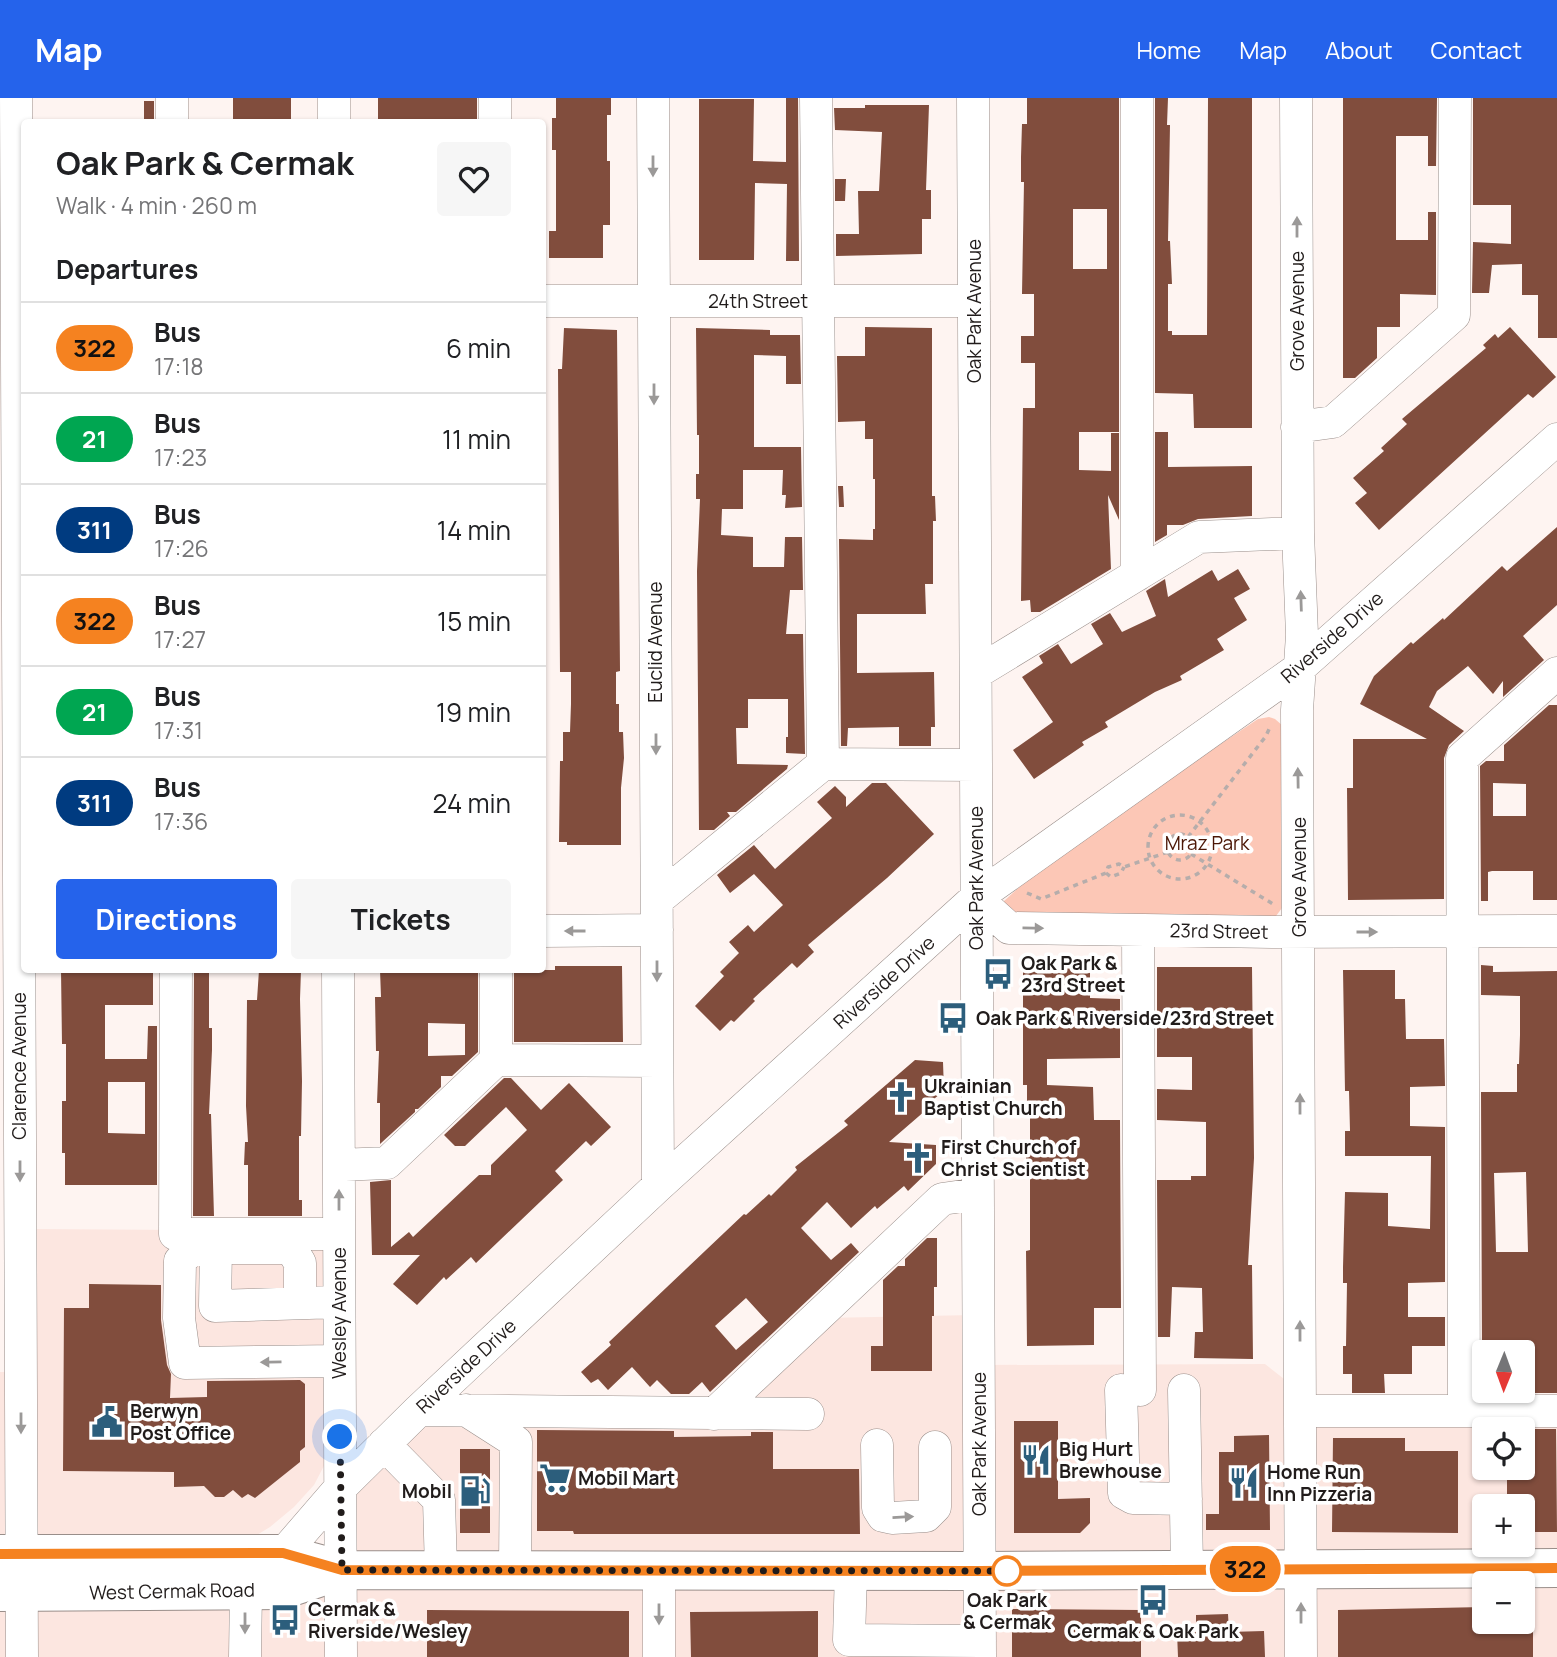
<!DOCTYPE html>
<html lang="en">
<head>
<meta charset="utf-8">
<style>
  :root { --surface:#fff; --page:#f6f6f6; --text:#202124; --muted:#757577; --line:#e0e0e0; --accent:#2563eb }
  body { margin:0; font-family:Manrope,sans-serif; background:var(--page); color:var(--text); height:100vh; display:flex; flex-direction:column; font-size:26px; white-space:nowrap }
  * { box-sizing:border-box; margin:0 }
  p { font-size:23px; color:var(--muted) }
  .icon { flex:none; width:38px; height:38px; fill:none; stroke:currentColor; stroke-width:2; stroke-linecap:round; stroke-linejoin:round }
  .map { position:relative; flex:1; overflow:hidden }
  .panel { position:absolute; left:21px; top:21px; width:525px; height:854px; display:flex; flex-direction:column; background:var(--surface); border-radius:7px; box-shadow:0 2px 5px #0004 }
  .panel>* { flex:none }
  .badge { padding:0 14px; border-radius:23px; font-size:24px; line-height:46px }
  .needle { width:46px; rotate:181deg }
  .tools { position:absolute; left:1472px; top:1242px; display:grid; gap:14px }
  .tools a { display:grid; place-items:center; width:63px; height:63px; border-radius:7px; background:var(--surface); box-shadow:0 2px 5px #0004; font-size:35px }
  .you { position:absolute; width:35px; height:35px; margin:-18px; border:5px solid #fff; border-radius:50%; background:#1a73e8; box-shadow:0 0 0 10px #1a73e833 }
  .map>.badge { position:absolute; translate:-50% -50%; box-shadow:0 0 0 4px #fff }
  h2 { padding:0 35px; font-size:26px; line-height:63px }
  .round { display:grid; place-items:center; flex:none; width:74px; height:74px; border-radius:7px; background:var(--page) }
  .head { display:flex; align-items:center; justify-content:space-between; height:119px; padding:0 35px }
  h1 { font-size:33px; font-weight:700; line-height:52px }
  .action { display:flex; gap:14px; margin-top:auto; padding:14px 35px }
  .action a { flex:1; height:80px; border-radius:7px; background:var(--accent); color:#fff; font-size:28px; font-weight:700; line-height:80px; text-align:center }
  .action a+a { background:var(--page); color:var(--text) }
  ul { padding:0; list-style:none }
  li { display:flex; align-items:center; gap:21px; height:91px; padding:0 35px; border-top:2px solid var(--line) }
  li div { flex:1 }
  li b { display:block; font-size:26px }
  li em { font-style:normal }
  li .badge { min-width:77px; font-weight:700; text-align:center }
  header { display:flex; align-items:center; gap:42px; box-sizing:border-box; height:98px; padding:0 35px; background:var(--accent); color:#fff }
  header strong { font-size:33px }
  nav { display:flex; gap:38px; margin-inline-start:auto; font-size:24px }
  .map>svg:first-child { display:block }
  .built { fill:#fce6e0; fill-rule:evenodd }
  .green { fill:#fcc7b6 }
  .building { fill:#814d3d; fill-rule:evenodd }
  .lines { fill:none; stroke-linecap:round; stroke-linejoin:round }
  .minor-casing { stroke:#998e8a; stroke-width:33 }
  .major-casing { stroke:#998e8a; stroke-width:40 }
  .path { stroke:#b6adab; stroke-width:3.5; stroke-dasharray:5 5; stroke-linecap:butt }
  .minor { stroke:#fff; stroke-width:32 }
  .major { stroke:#fff; stroke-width:38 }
  .oneway { fill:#9b9998 }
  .line-casing { stroke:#fff; stroke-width:16 }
  .line { stroke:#f58220; stroke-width:10 }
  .walk { stroke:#211c1b; stroke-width:7; stroke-dasharray:0 12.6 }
  .stop-dot { fill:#fff; stroke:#f58220; stroke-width:3.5 }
  .labels { text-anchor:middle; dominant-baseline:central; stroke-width:7; stroke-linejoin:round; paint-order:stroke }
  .street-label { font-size:19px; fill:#211c1b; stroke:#fff }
  .park-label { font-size:19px; fill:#4b1605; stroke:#fff }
  .poi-label { font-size:19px; font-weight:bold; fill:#211c1b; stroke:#fff; text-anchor:start }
  .stop-label { font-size:19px; font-weight:bold; fill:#211c1b; stroke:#fff }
</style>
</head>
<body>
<header>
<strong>Map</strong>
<nav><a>Home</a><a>Map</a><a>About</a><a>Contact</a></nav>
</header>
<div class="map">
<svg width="1557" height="1559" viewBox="0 0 1557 1559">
  <rect width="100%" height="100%" fill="#fef4f1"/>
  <path class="built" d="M33 1131 327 1133 326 1364 314 1387 294 1409 270 1429 247 1443H35Z
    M974 1217 976 1470 345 1469 343 1393 428 1308H729L825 1220Z
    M1265 1266 1302 1295 1303 1311 1557 1312V1559H984L981 1267ZM1484 1332H1522V1370H1484ZM1484 1409H1522V1447H1484ZM1484 1486H1522V1524H1484Z
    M0 1274H17L16 1443H0Z
    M346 1476 975 1477 976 1559H346Z
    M338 1478V1559H0V1498Z"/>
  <path class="green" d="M1269 619 1275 621 1283 628 1285 806 1276 818 1019 819 1003 804 1052 759 1258 621Z"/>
  <path class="building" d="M233 0H291V24H233Z
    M378 0H477V24H378Z
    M556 0H611V17H607V63H610V127H603V160H549V133H556V52H552V20H556Z
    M786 0H798L799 163H786L787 86 755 85 754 162H699V1H754L753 63 786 64Z
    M1027 0H1119V334H1079V372L1111 373V335H1119V422L1108 397 1111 471 1040 514H1031L1030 502 1021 503 1023 310H1035V265H1021V238H1034V196H1022L1024 84H1021V59L1022 26H1027ZM1073 111H1107V171H1073Z
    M1155 0H1168L1167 27H1170L1168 143H1170L1172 186H1168V233H1172V237H1207L1208 0H1252V330H1194L1193 296 1155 295Z
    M1343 0H1437L1436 68H1428V38H1396V142H1428V114H1436V197L1400 196V229H1377V260L1355 280H1343Z
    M1473 0H1557V240H1538V197H1522V166L1492 167 1489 195H1472L1473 144 1511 146V107H1473Z
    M144 3H154V23H144Z
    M865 7H929L926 92H931V121H922V156L836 158V136H859L858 93H879L882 34 835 32 834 10H865Z
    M835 81H846L845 103H835Z
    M865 229 932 230V398H935L936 423H933V486H925L926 516H857V575L934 574 935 629H931V648H899V629L848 630 847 648H841L839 441 873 442V431H875V381H873V341H865V323L838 324 837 258H865Z
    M1510 229 1556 279 1533 300 1528 296 1379 432 1355 405 1367 395 1353 380 1384 353 1381 350 1407 326 1402 321 1486 250 1483 247 1495 236 1498 240Z
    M564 230 617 232 620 573 616 574V606H619V634H623L624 660 621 690V747H567V744H559L560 663H563V634H570L571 606V574H560L558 271H562Z
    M696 230 770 232V237H800L801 286H786V258L754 257V349H801L802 409 785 410 786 397H782L783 372H743V411H722L721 437 753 439V469H784L785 439H802L803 492H790L786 536H803L805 656 786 655V639H788V601H748V630H736L737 666 788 667 787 671 736 714H727L730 718 714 732H699L697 473 700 401H696V376H699V337H697Z
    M1155 334H1168V369L1252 368V418L1198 421 1183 427H1167V437L1155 444Z
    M838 388H843L844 409H839Z
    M1557 429V507L1523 538 1544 562 1503 599V583L1493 596 1468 568 1437 593 1429 609 1464 633 1449 647 1444 660V801L1348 802 1347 690H1353V641H1427L1360 606 1374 578 1411 544 1413 546 1443 520 1444 522 1502 468 1507 473Z
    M1238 471 1250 491 1234 500 1247 522 1217 541 1224 552 1180 578 1182 582 1155 594 1105 624 1108 629 1082 644 1084 647 1034 681 1013 652 1053 624 1022 579 1043 565 1039 558 1058 546 1071 566 1103 546 1091 526 1110 515 1122 534 1156 518 1146 493 1165 481 1168 499 1212 472 1218 483Z
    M1549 607H1557V802H1533V773H1492L1488 774V803H1481L1480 668 1486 663H1504V647ZM1493 685 1526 686V718H1493Z
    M872 685H886L934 736 887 780 808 847 814 854 797 870 792 865 753 901 755 903 734 924 731 922 720 933 695 908 724 878 720 874 739 855 729 844 748 827 754 834 783 807 754 776 730 795 717 777 754 747 775 771 832 720 817 704 835 688 846 699V709Z
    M1481 867 1493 868V874L1557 873V1295H1507L1522 1293V1255H1482L1481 994H1517V966H1519L1520 937V898L1481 897ZM1526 1074 1528 1154H1496L1494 1075Z
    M555 868H622L623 944H514V872H555Z
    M1023 868H1090V900L1120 901V960L1047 961V987L1093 989 1094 1022H1120L1121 1210H1094V1247L1027 1248 1026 1153 1030 1152V1079H1026V1052H1030V1017H1027V987H1023Z
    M1157 869H1252L1254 1060 1248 1167H1252L1253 1261 1194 1260 1195 1234H1203L1202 1190 1172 1189 1170 1239H1158L1157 1082H1191V1078H1206V1024L1157 1022V991L1192 992V959H1157Z
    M61 872H153V907H105V961H147L148 928H157V1087H65V1055H62V1003H66V946H62ZM108 984H145V1036L108 1035Z
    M194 872H209V930H212V952L209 1016H211L214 1118H193Z
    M259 872H301L300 901 302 983 301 1038H299V1102H302V1118H248V1067H244L245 1044H248L246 1008 247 902H257Z
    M380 872H478V954L452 978H441V989L418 1011H415V1014L380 1046V1005H377L379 953H376L375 899H381ZM428 925 465 926V957L428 958Z
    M1343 872H1395V901H1405L1406 941H1444L1445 988 1410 989V1028L1445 1029V1184L1408 1185V1219H1445V1248H1412V1276H1384L1385 1295H1352V1276H1343V1248H1346L1347 1185H1343V1169L1345 1094 1388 1095V1128L1430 1131 1431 1058H1345V1033H1350L1349 993H1345Z
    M915 962 943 964 944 993 930 1004 933 1006 889 1044 936 1047V1066L908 1093 904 1088 877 1111 875 1108 851 1130 827 1104 801 1130 831 1162 851 1145 859 1154 710 1294 702 1284 689 1296H671L657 1282 650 1289 632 1269 608 1292 598 1281 591 1285 581 1274 611 1247 609 1244 744 1116 746 1117 769 1096 771 1098 797 1072 795 1069 848 1027 844 1023ZM746 1200 768 1224 736 1252 715 1228Z
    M504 980H511L541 1012 569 985 611 1029 591 1048 586 1043 555 1073 563 1082 476 1165 471 1159 446 1182 444 1179 417 1207 393 1186 420 1157H372L370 1084 391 1082V1149L409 1134 413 1139 479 1077H491V1067L527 1032 506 1009 465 1048H455L444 1037Z
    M927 1140H937V1189H934V1218H932V1273H871V1248H883V1182L898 1168H905V1161Z
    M89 1186 161 1187V1222L167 1267 171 1276 170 1300 207 1299V1283L300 1282 305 1286V1349L300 1353V1364L255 1400 248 1396 242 1400 233 1392 224 1399H215L204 1388 174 1389V1374L63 1373 64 1210H89Z
    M1014 1323H1058V1401L1090 1400V1425L1080 1435H1014Z
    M1556 1331 1557 1434H1522V1409H1507V1370H1522V1332L1507 1331Z
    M537 1332 674 1333V1339L751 1338V1334H773V1371H859L860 1436H574L573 1433H537Z
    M1269 1337 1270 1432H1206V1416H1219V1354H1234V1338Z
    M1333 1340H1405V1353H1458V1435L1332 1434Z
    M460 1351H490V1435H460Z
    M1484 1509V1524H1533V1559H1338V1512Z
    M1012 1511 1141 1512V1559H1012Z
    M427 1512 629 1513V1559H427Z
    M818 1513V1559H691L690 1514Z
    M1228 1516 1229 1534 1264 1533 1265 1559H1178L1177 1534H1196V1517Z"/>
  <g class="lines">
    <defs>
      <path id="minor" d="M16 0 22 1559
        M172 0V24
        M334 0V24
        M495 0V24
        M653 0 658 1088
        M816 0 823 666
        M973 0 980 1559
        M1137 0V477
        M1296 0 1298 435 1302 537 1297 612 1301 1559
        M542 203H974
        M1297 329 1333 324 1454 217 1455 0
        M976 575 1199 439 1298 435
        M976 800 1009 830 1273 834 1557 833
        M657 802 823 666 976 667
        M1138 832 1140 1292
        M542 833 657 832
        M176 872 175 1136H339
        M338 872 341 1559
        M496 872V962
        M339 1067 387 1065 496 962 657 963
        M216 1140V1150L191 1152 180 1163 179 1220 185 1265 339 1263
        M300 1205V1165L291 1150H216L215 1208 339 1204
        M1121 1292 1124 1395 1133 1400 1186 1401
        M1184 1292 1187 1471
        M419 1312 808 1316
        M466 1312 516 1344 515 1472
        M1301 1313H1557
        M1464 1313 1462 660 1557 575
        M714 1316 942 1101 977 1096
        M384 1346 439 1402 441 1472
        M877 1347 878 1410 883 1418 892 1420 926 1418 935 1409V1349
        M659 1473V1559
        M851 1473 849 1542 980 1543
        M282 1476 283 1456 340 1390 419 1312 658 1088 976 800 1298 571 1557 341
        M245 1559 246 1492"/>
      <path id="major" d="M0 1456H283L342 1472 979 1473 1557 1470
        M0 1494 282 1492 342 1472"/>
    </defs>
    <use href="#minor" class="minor-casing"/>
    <use href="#major" class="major-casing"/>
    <path class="path" d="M1148 749a32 32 0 1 1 64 0a32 32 0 1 1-64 0Z
      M1167 749a13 13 0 1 1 26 0a13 13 0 1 1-26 0Z
      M1188 739 1266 638 1270 629
      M1191 756 1273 806
      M1106 775 1111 779 1121 775 1124 769
      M1027 795 1041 801 1106 775 1108 769 1119 766 1124 769 1168 754"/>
    <use href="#minor" class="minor"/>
    <use href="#major" class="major"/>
  </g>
  <defs><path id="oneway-solid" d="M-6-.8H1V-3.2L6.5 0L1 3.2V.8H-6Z" transform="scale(1.75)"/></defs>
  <g class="oneway">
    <use href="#oneway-solid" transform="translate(653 68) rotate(90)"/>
    <use href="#oneway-solid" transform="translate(1297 129) rotate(-90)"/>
    <use href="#oneway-solid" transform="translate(654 296) rotate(90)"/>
    <use href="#oneway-solid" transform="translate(1301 503) rotate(-92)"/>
    <use href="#oneway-solid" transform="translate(656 646) rotate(90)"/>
    <use href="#oneway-solid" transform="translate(1298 680) rotate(-91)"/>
    <use href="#oneway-solid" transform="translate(1033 830) rotate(1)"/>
    <use href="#oneway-solid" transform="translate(575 833) rotate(180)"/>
    <use href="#oneway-solid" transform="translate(1367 834)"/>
    <use href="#oneway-solid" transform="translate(657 873) rotate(90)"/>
    <use href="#oneway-solid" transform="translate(1300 1006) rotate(-90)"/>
    <use href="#oneway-solid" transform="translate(20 1073) rotate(90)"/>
    <use href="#oneway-solid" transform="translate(339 1102) rotate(-90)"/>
    <use href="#oneway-solid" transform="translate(1300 1233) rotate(-90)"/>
    <use href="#oneway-solid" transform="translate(271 1264) rotate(179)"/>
    <use href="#oneway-solid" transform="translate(21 1325) rotate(90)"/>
    <use href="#oneway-solid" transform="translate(903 1419) rotate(-3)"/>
    <use href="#oneway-solid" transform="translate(1301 1515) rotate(-90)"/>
    <use href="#oneway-solid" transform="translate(659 1516) rotate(90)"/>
    <use href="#oneway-solid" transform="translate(245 1525) rotate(90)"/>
  </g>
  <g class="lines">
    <defs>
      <path id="line" d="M0 1456 283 1455 342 1472 979 1473 1557 1470"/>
    </defs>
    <use href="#line" class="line-casing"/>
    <use href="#line" class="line"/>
    <path class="walk" d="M340 1339 342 1472 1012 1473H1007"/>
  </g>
  <defs>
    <symbol id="bus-bare" viewBox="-9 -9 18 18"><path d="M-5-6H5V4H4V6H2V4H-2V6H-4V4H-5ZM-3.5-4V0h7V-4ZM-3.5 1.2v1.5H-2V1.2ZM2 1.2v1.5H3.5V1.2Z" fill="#2c5e7c" stroke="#fff" stroke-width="2.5" paint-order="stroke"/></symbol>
    <symbol id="church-bare" viewBox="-9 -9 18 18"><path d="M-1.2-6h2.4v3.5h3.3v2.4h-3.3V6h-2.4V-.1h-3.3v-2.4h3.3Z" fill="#2c5e7c" stroke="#fff" stroke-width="2.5" paint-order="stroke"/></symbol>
    <symbol id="civic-bare" viewBox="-9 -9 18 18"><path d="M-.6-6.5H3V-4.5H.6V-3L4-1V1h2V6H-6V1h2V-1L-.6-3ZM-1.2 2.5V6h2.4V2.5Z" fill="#2c5e7c" stroke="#fff" stroke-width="2.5" paint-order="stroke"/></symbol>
    <symbol id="restaurant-bare" viewBox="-9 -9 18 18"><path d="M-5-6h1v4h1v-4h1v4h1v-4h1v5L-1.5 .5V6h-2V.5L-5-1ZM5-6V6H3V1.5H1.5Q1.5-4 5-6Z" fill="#2c5e7c" stroke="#fff" stroke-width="2.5" paint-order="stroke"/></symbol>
    <symbol id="supermarket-bare" viewBox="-9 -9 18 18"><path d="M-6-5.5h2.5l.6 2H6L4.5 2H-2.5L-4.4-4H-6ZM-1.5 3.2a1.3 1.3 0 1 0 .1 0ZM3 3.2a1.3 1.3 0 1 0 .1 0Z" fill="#2c5e7c" stroke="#fff" stroke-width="2.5" paint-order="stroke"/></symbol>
    <symbol id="fuel-bare" viewBox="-9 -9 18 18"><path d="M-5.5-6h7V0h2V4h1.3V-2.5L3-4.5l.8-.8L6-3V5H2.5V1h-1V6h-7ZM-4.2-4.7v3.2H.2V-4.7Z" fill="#2c5e7c" stroke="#fff" stroke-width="2.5" paint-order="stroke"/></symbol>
  </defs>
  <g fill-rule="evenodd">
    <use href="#bus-bare" x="976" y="854" width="44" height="44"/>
    <use href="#bus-bare" x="931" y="898" width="44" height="44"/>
    <use href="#church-bare" x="879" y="977" width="44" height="44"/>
    <use href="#church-bare" x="896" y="1038" width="44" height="44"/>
    <use href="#civic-bare" x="85" y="1302" width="44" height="44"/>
    <use href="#restaurant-bare" x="1014" y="1340" width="44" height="44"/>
    <use href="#supermarket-bare" x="533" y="1358" width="44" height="44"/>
    <use href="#restaurant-bare" x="1222" y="1363" width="44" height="44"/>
    <use href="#fuel-bare" x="453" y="1371" width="44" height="44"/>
    <use href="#bus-bare" x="1131" y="1480" width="44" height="44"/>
    <use href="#bus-bare" x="263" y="1500" width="44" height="44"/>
  </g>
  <circle class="stop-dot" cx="1007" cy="1473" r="14"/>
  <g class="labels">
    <g class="street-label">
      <text x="758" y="203">24th Street</text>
      <text transform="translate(974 213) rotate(-90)">Oak Park Avenue</text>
      <text transform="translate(1297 213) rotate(-90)">Grove Avenue</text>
      <text transform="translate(1332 539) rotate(-41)">Riverside Drive</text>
      <text transform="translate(655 544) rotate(-90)">Euclid Avenue</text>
      <text transform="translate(1299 779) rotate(-90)">Grove Avenue</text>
      <text transform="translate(976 780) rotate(-90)">Oak Park Avenue</text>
      <text transform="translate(1219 833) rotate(1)">23rd Street</text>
      <text transform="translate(884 884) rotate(-42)">Riverside Drive</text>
      <text transform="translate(19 968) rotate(-90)">Clarence Avenue</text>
      <text transform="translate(339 1215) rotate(-90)">Wesley Avenue</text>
      <text transform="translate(466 1268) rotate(-43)">Riverside Drive</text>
      <text transform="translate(979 1346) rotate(-90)">Oak Park Avenue</text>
      <text transform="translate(172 1493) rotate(-1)">West Cermak Road</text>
    </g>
    <g class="park-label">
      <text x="1207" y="745">Mraz Park</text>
    </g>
    <g class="poi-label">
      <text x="1021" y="865">Oak Park &amp;<tspan x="1021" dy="22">23rd Street</tspan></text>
      <text x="976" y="920">Oak Park &amp; Riverside/23rd Street</text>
      <text x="924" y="988">Ukrainian<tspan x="924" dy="22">Baptist Church</tspan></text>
      <text x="941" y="1049">First Church of<tspan x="941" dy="22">Christ Scientist</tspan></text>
      <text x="130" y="1313">Berwyn<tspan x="130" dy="22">Post Office</tspan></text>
      <text x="1059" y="1351">Big Hurt<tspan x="1059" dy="22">Brewhouse</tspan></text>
      <text x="1267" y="1374">Home Run<tspan x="1267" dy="22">Inn Pizzeria</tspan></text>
      <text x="578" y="1380">Mobil Mart</text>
      <text x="452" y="1393" text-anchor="end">Mobil</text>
      <text x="308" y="1511">Cermak &amp;<tspan x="308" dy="22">Riverside/Wesley</tspan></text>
      <text x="1153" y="1533" text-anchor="middle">Cermak &amp; Oak Park</text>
    </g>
    <g class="stop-label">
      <text x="1007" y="1502">Oak Park<tspan x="1007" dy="22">&amp; Cermak</tspan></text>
    </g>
  </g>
</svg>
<div class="tools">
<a><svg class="needle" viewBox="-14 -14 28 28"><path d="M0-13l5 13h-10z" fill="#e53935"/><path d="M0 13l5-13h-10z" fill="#757577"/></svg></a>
<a><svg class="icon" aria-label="locate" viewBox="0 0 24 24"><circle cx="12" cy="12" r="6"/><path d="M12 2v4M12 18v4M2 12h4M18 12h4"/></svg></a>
<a>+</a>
<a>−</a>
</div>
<div class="you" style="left:340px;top:1339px"></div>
<b class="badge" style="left:1245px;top:1471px;background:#f58220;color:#111">322</b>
<section class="panel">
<div class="head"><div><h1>Oak Park &amp; Cermak</h1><p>Walk · 4 min · 260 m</p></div><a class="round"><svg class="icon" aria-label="heart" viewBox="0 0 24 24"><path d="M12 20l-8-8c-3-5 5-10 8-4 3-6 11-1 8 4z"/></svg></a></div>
<h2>Departures</h2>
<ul>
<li><span class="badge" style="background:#f58220;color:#111">322</span><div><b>Bus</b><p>17:18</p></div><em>6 min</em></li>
<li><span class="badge" style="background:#00a651;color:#fff">21</span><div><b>Bus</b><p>17:23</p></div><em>11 min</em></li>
<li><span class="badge" style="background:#003b80;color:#fff">311</span><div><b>Bus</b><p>17:26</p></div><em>14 min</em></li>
<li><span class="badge" style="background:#f58220;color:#111">322</span><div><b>Bus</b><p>17:27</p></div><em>15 min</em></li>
<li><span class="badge" style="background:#00a651;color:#fff">21</span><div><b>Bus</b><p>17:31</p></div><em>19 min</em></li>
<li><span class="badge" style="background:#003b80;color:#fff">311</span><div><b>Bus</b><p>17:36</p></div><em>24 min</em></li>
</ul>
<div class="action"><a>Directions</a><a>Tickets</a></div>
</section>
</div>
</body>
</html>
